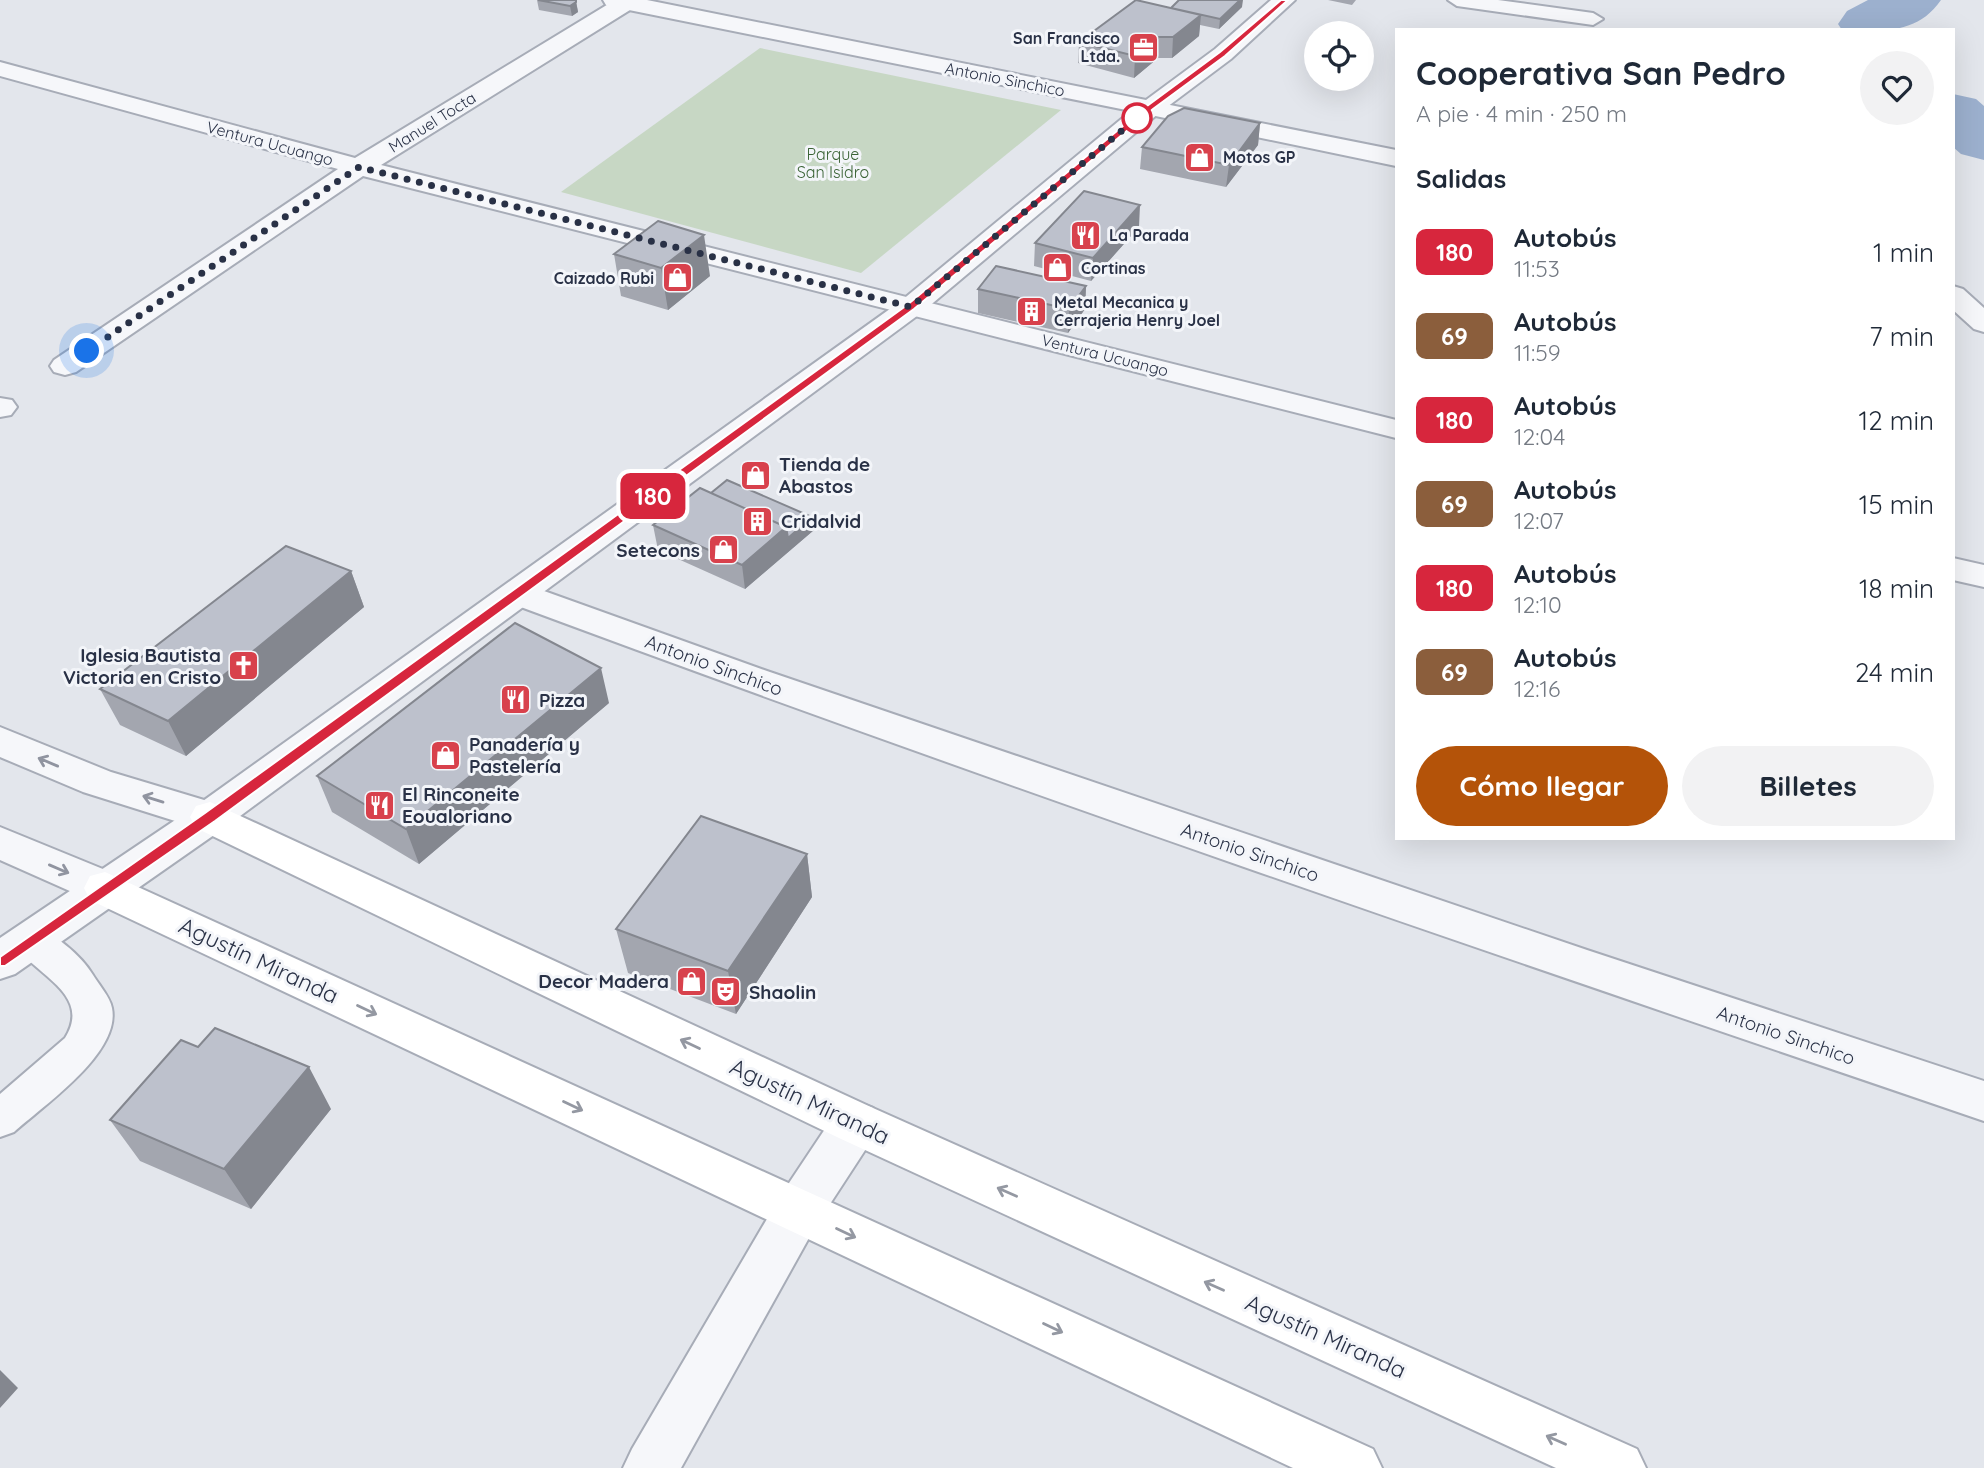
<!DOCTYPE html>
<html lang="es">
<head>
<meta charset="utf-8">
<style>
  :root { --surface:#fff; --page:#f2f2f3; --text:#1f2937; --muted:#747a83; --accent:#b45309 }
  body { margin:0; font-family:Quicksand,sans-serif; background:var(--page); color:var(--text); height:100vh; display:flex; flex-direction:column; font-size:26px; white-space:nowrap }
  * { box-sizing:border-box; margin:0 }
  p { font-size:23px; color:var(--muted) }
  .icon { flex:none; width:38px; height:38px; fill:none; stroke:currentColor; stroke-width:2; stroke-linecap:round; stroke-linejoin:round }
  .map { position:relative; flex:1; overflow:hidden }
  .panel { position:absolute; left:1395px; top:28px; width:560px; height:812px; display:flex; flex-direction:column; background:var(--surface); border-radius:0px; box-shadow:0 7px 28px #0002 }
  .panel>* { flex:none }
  .badge { padding:0 14px; border-radius:10px; font-size:24px; line-height:46px }
  .buttons { position:absolute; left:1304px; top:21px; display:grid; gap:14px }
  .buttons a { display:grid; place-items:center; width:70px; height:70px; border-radius:50%; background:var(--surface); box-shadow:0 7px 28px #0002; font-size:35px }
  .you { position:absolute; width:35px; height:35px; margin:-18px; border:5px solid #fff; border-radius:50%; background:#1a73e8; box-shadow:0 0 0 10px #1a73e833 }
  .map>.badge { position:absolute; translate:-50% -50%; box-shadow:0 0 0 4px #fff }
  h2 { padding:0 21px; font-size:26px; line-height:63px }
  .round { display:grid; place-items:center; flex:none; width:74px; height:74px; border-radius:37px; background:var(--page) }
  .summary { display:flex; align-items:center; justify-content:space-between; height:119px; padding:0 21px }
  h1 { font-size:33px; font-weight:700; line-height:52px }
  .action { display:flex; gap:14px; margin-top:auto; padding:14px 21px }
  .action a { flex:1; height:80px; border-radius:42px; background:var(--accent); color:#fff; font-size:28px; font-weight:700; line-height:80px; text-align:center }
  .action a+a { background:var(--page); color:var(--text) }
  ul { padding:0; list-style:none }
  li { display:flex; align-items:center; gap:21px; height:84px; padding:0 21px }
  li div { flex:1 }
  li b { display:block; font-size:26px }
  li em { font-style:normal }
  li .badge { min-width:77px; font-weight:700; text-align:center }
  .map>svg:first-child { display:block }
  .green { fill:#c7d7c4 }
  .lines { fill:none; stroke-linecap:round; stroke-linejoin:round }
  .river { fill:#9cb0ce; fill-rule:evenodd }
  .service-casing { stroke:#a7acb7; stroke-width:4 }
  .minor-casing { stroke:#a7acb7; stroke-width:4 }
  .tertiary-casing { stroke:#a7acb7; stroke-width:4 }
  .secondary-casing { stroke:#a7acb7; stroke-width:4 }
  .service { fill:#f6f7fa; fill-rule:evenodd }
  .minor { fill:#f6f7fa; fill-rule:evenodd }
  .tertiary { fill:#f6f7fa; fill-rule:evenodd }
  .secondary { fill:#fff; fill-rule:evenodd }
  .wall { fill:#a3a6af }
  .shaded-wall { fill:#84878f }
  .building { fill:#bdc1cc; stroke:#84878f; stroke-width:2 }
  .oneway { stroke:#9094a0 }
  .oneway2 { stroke:#9498a2 }
  .line { fill:#d7263d; stroke:#fff; stroke-width:2 }
  .walk { stroke:#293146; stroke-width:7; stroke-dasharray:0 12.6 }
  .stop-dot { fill:#fff; stroke:#d7263d; stroke-width:3.5 }
  .labels { text-anchor:middle; dominant-baseline:central; stroke-width:6; stroke-linejoin:round; paint-order:stroke }
  .far-poi-label { font-size:16px; font-weight:bold; fill:#293146; stroke:#f3f5f9; text-anchor:start }
  .far-street-label { font-size:16px; fill:#293146; stroke:#f3f5f9 }
  .far-park-label { font-size:16px; fill:#3a6335; stroke:#f3f5f9 }
  .poi-label { font-size:19px; font-weight:bold; fill:#293146; stroke:#f3f5f9; text-anchor:start }
  .street-label { font-size:19px; fill:#293146; stroke:#f3f5f9 }
  .near-street-label { font-size:23px; fill:#293146; stroke:#f3f5f9 }
</style>
</head>
<body>
<div class="map">
<svg width="1984" height="1468" viewBox="0 0 1984 1468">
  <rect width="100%" height="100%" fill="#e3e6ec"/>
  <path class="green" d="M760 48 1061 110 861 273 561 192Z"/>
  <g class="lines">
    <path class="river" d="M1868 0H1941C1916 36 1881 30 1842 30L1838 24 1847 11Z
      M1953 94 1976 99 1984 106V160L1961 154 1953 147Z"/>
    <defs>
      <path id="service" d="M1448 0H1498L1593 13 1603 19 1593 25 1457 6Z
        M31 925C53 932 81 955 93 975 99 985 110 997 112 1008 121 1053 43 1106 14 1132L0 1137V1094L65 1038C94 992 30 974 12 940L18 929Z"/>
      <path id="minor" d="M615 0H641L638 5 381 165 1396 420V438L363 176 76 372 65 375 54 372 50 366 54 360 338 169 0 76V62L355 158Z
        M1150 101 1396 150V166L1141 113 1138 108 1141 103Z
        M1953 286 1963 289 1984 308V332L1974 329 1953 310Z
        M0 398 12 400 17 407 11 415 0 417Z
        M1953 558 1984 565V587L1953 580Z
        M519 582 767 671 1587 950 1984 1081V1121C1490 953 996 784 507 602L501 594 507 586Z
        M0 727 111 772 224 806 230 817 224 828 210 832 83 792 0 757Z
        M0 827 120 876 126 888 120 900 105 904 90 900 0 860Z
        M856 1102 873 1108 880 1123 873 1138 815 1227 681 1468H623L632 1449 781 1195 839 1108Z"/>
      <path id="tertiary" d="M603 0H647L1146 100 1215 49 1271 0H1295L1231 59 1159 113 921 313 224 828 15 974 0 979V938L196 806 901 301 1131 111 614 7 606 5Z"/>
      <path id="secondary" d="M210 802 873 1108 1637 1449 1646 1468H1556L839 1138 196 828 190 817 196 806Z
        M105 872 1373 1449 1382 1468H1293L90 900 84 888 90 876Z"/>
    </defs>
    <use href="#service" class="service-casing"/>
    <use href="#minor" class="minor-casing"/>
    <use href="#tertiary" class="tertiary-casing"/>
    <use href="#secondary" class="secondary-casing"/>
    <use href="#service" class="service"/>
    <use href="#minor" class="minor"/>
    <use href="#tertiary" class="tertiary"/>
    <use href="#secondary" class="secondary"/>
  </g>
  <path class="wall" d="M537 0H576L578 12 572 16 539 10Z
    M1328 0H1356L1352 5Z
    M1242 7 1219 29 1200 25 1199 36 1172 58H1158L1134 78 1078 63 1079 42 1171 8Z
    M1260 123 1258 145 1226 187 1140 169 1142 147Z
    M1139 227 1091 281 1034 266 1035 243Z
    M614 254 710 276 668 310 621 296Z
    M1086 286 1085 309 1068 333 978 313V289Z
    M711 493 812 517 814 530 745 589 658 550 653 525Z
    M351 571 364 607 186 756 120 725 100 689Z
    M609 703 419 864 332 812 317 776Z
    M807 854 812 897 736 1014 628 973 616 929Z
    M331 1109 251 1209 140 1161 110 1120Z"/>
  <path class="shaded-wall" d="M1240 0H1243L1242 7 1219 29 1220 19Z
    M576 2 578 12 572 16 570 6Z
    M1201 15 1199 36 1172 58 1173 37Z
    M1159 37 1158 58 1134 78 1135 56Z
    M1260 123 1258 145 1226 187 1229 165Z
    M1140 205 1139 227 1091 281 1093 258Z
    M704 235 710 276 668 310 661 268Z
    M1086 286 1085 309 1068 333 1069 309Z
    M812 517 814 530 745 589 742 565 786 527Z
    M351 571 364 607 186 756 168 721Z
    M601 668 609 703 419 864 406 829Z
    M807 854 812 897 736 1014 728 971Z
    M309 1067 331 1109 251 1209 224 1169Z
    M0 1370 18 1388 0 1408Z"/>
  <path class="building" d="M538 0H576V2L570 6Z
    M1136 0 1201 15 1173 37H1159L1135 56 1079 42Z
    M1179 0H1240L1220 19 1171 8Z
    M1184 108 1260 123 1229 165 1142 147 1168 116Z
    M1084 191 1140 205 1093 258 1035 243Z
    M658 221 704 235 661 268 614 254Z
    M996 266 1086 286 1069 309 978 289Z
    M727 480 812 517 788 538 786 527 711 493Z
    M700 488 786 527 742 565 653 525Z
    M286 546 351 571 168 721 100 689Z
    M515 623 601 668 406 829 317 776Z
    M701 816 807 854 728 971 616 929Z
    M215 1028 309 1067 224 1169 110 1120 181 1040 198 1047Z"/>
  <defs><path id="oneway-shaft" d="M-6 0H5M1.5-3L5.5 0L1.5 3" fill="none" stroke-width="1.6" stroke-linecap="round" stroke-linejoin="round" transform="scale(1.75)"/></defs>
  <g class="oneway">
    <use href="#oneway-shaft" transform="translate(48 762) rotate(-157)"/>
    <use href="#oneway-shaft" transform="translate(153 799) rotate(-163)"/>
    <use href="#oneway-shaft" transform="translate(59 869) rotate(23)"/>
  </g>
  <g class="oneway2">
    <use href="#oneway-shaft" transform="translate(367 1010) rotate(25)"/>
    <use href="#oneway-shaft" transform="translate(690 1044) rotate(-155)"/>
    <use href="#oneway-shaft" transform="translate(573 1106) rotate(25)"/>
    <use href="#oneway-shaft" transform="translate(1007 1192) rotate(-156)"/>
    <use href="#oneway-shaft" transform="translate(846 1233) rotate(25)"/>
    <use href="#oneway-shaft" transform="translate(1214 1286) rotate(-156)"/>
    <use href="#oneway-shaft" transform="translate(1053 1328) rotate(25)"/>
    <use href="#oneway-shaft" transform="translate(1556 1440) rotate(-156)"/>
  </g>
  <path class="line" d="M1281 0H1288L1225 56 1153 109 914 309 215 821 5 966H0V957L205 813 907 305 1147 106 1220 52Z"/>
  <g class="lines">
    <path class="walk" d="M87 351 359 167 911 307 1137 118"/>
  </g>
  <defs>
    <symbol id="office-square" viewBox="-11 -11 22 22"><rect x="-9" y="-9" width="18" height="18" rx="4" fill="#d8414c" stroke="#f3f5f9"/><path d="M-6-3h4V-5.5h4V-3h4V5H-6ZM-1-4.5V-3h2v-1.5ZM-6 0V1H6V0Z" fill="#fff"/></symbol>
    <symbol id="shop-square" viewBox="-11 -11 22 22"><rect x="-9" y="-9" width="18" height="18" rx="4" fill="#d8414c" stroke="#f3f5f9"/><path d="M-5-2.5h2.3a2.7 3.5 0 0 1 5.4 0H5L5.5 6h-11ZM-1.5-2.5h3a1.5 2.3 0 0 0-3 0Z" fill="#fff"/></symbol>
    <symbol id="restaurant-square" viewBox="-11 -11 22 22"><rect x="-9" y="-9" width="18" height="18" rx="4" fill="#d8414c" stroke="#f3f5f9"/><path d="M-5-6h1v4h1v-4h1v4h1v-4h1v5L-1.5 .5V6h-2V.5L-5-1ZM5-6V6H3V1.5H1.5Q1.5-4 5-6Z" fill="#fff"/></symbol>
    <symbol id="building-square" viewBox="-11 -11 22 22"><rect x="-9" y="-9" width="18" height="18" rx="4" fill="#d8414c" stroke="#f3f5f9"/><path d="M-4-6H4V6H1V3H-1V6H-4ZM-2.5-4.3h1.7v1.8h-1.7ZM.8-4.3h1.7v1.8H.8ZM-2.5-1h1.7V.8h-1.7ZM.8-1h1.7V.8H.8Z" fill="#fff"/></symbol>
    <symbol id="church-square" viewBox="-11 -11 22 22"><rect x="-9" y="-9" width="18" height="18" rx="4" fill="#d8414c" stroke="#f3f5f9"/><path d="M-1.2-6h2.4v3.5h3.3v2.4h-3.3V6h-2.4V-.1h-3.3v-2.4h3.3Z" fill="#fff"/></symbol>
    <symbol id="theatre-square" viewBox="-11 -11 22 22"><rect x="-9" y="-9" width="18" height="18" rx="4" fill="#d8414c" stroke="#f3f5f9"/><path d="M-5-5.5Q0-4 5-5.5V0Q5 5 0 6Q-5 5-5 0ZM-3.3-2.5H-1v1.5H-3.3ZM1-2.5H3.3v1.5H1ZM-2.8 1Q0 5.5 2.8 1Z" fill="#fff"/></symbol>
  </defs>
  <g fill-rule="evenodd">
    <use href="#office-square" x="1126" y="30" width="35" height="35"/>
    <use href="#shop-square" x="1182" y="140" width="35" height="35"/>
    <use href="#restaurant-square" x="1068" y="218" width="35" height="35"/>
    <use href="#shop-square" x="1040" y="250" width="35" height="35"/>
    <use href="#shop-square" x="660" y="260" width="35" height="35"/>
    <use href="#building-square" x="1014" y="294" width="35" height="35"/>
    <use href="#shop-square" x="738" y="458" width="35" height="35"/>
    <use href="#building-square" x="740" y="504" width="35" height="35"/>
    <use href="#shop-square" x="706" y="532" width="35" height="35"/>
    <use href="#church-square" x="226" y="648" width="35" height="35"/>
    <use href="#restaurant-square" x="498" y="682" width="35" height="35"/>
    <use href="#shop-square" x="428" y="738" width="35" height="35"/>
    <use href="#restaurant-square" x="362" y="788" width="35" height="35"/>
    <use href="#shop-square" x="674" y="964" width="35" height="35"/>
    <use href="#theatre-square" x="708" y="974" width="35" height="35"/>
  </g>
  <circle class="stop-dot" cx="1137" cy="118" r="14"/>
  <g class="labels">
    <g class="far-poi-label">
      <text x="1120" y="38" text-anchor="end">San Francisco<tspan x="1120" dy="18">Ltda.</tspan></text>
      <text x="1223" y="157">Motos GP</text>
      <text x="1109" y="235">La Parada</text>
      <text x="1081" y="268">Cortinas</text>
      <text x="654" y="278" text-anchor="end">Caizado Rubi</text>
      <text x="1054" y="302">Metal Mecanica y<tspan x="1054" dy="18">Cerrajeria Henry Joel</tspan></text>
    </g>
    <g class="far-street-label">
      <text transform="translate(1005 79) rotate(11)">Antonio Sinchico</text>
      <text transform="translate(432 122) rotate(-32)">Manuel Tocta</text>
      <text transform="translate(270 143) rotate(15)">Ventura Ucuango</text>
      <text transform="translate(1105 355) rotate(14)">Ventura Ucuango</text>
    </g>
    <g class="far-park-label">
      <text x="833" y="154">Parque<tspan x="833" dy="18">San Isidro</tspan></text>
    </g>
    <g class="poi-label">
      <text x="779" y="464">Tienda de<tspan x="779" dy="22">Abastos</tspan></text>
      <text x="781" y="521">Cridalvid</text>
      <text x="700" y="550" text-anchor="end">Setecons</text>
      <text x="221" y="655" text-anchor="end">Iglesia Bautista<tspan x="221" dy="22">Victoria en Cristo</tspan></text>
      <text x="539" y="700">Pizza</text>
      <text x="469" y="744">Panadería y<tspan x="469" dy="22">Pastelería</tspan></text>
      <text x="402" y="794">El Rinconeite<tspan x="402" dy="22">Eoualoriano</tspan></text>
      <text x="669" y="981" text-anchor="end">Decor Madera</text>
      <text x="749" y="992">Shaolin</text>
    </g>
    <g class="street-label">
      <text transform="translate(714 665) rotate(20)">Antonio Sinchico</text>
      <text transform="translate(1250 852) rotate(19)">Antonio Sinchico</text>
      <text transform="translate(1786 1035) rotate(19)">Antonio Sinchico</text>
    </g>
    <g class="near-street-label">
      <text transform="translate(259 960) rotate(25)">Agustín Miranda</text>
      <text transform="translate(810 1101) rotate(25)">Agustín Miranda</text>
      <text transform="translate(1326 1336) rotate(24)">Agustín Miranda</text>
    </g>
  </g>
</svg>
<div class="buttons">
<a><svg class="icon" aria-label="locate" viewBox="0 0 24 24"><circle cx="12" cy="12" r="6"/><path d="M12 2v4M12 18v4M2 12h4M18 12h4"/></svg></a>
</div>
<div class="you" style="left:87px;top:351px"></div>
<b class="badge" style="left:653px;top:496px;background:#d7263d;color:#fff">180</b>
<section class="panel">
<div class="summary"><div><h1>Cooperativa San Pedro</h1><p>A pie · 4 min · 250 m</p></div><a class="round"><svg class="icon" aria-label="heart" viewBox="0 0 24 24"><path d="M12 20l-8-8c-3-5 5-10 8-4 3-6 11-1 8 4z"/></svg></a></div>
<h2>Salidas</h2>
<ul>
<li><span class="badge" style="background:#d7263d;color:#fff">180</span><div><b>Autobús</b><p>11:53</p></div><em>1 min</em></li>
<li><span class="badge" style="background:#8b5e3c;color:#fff">69</span><div><b>Autobús</b><p>11:59</p></div><em>7 min</em></li>
<li><span class="badge" style="background:#d7263d;color:#fff">180</span><div><b>Autobús</b><p>12:04</p></div><em>12 min</em></li>
<li><span class="badge" style="background:#8b5e3c;color:#fff">69</span><div><b>Autobús</b><p>12:07</p></div><em>15 min</em></li>
<li><span class="badge" style="background:#d7263d;color:#fff">180</span><div><b>Autobús</b><p>12:10</p></div><em>18 min</em></li>
<li><span class="badge" style="background:#8b5e3c;color:#fff">69</span><div><b>Autobús</b><p>12:16</p></div><em>24 min</em></li>
</ul>
<div class="action"><a>Cómo llegar</a><a>Billetes</a></div>
</section>
</div>
</body>
</html>
